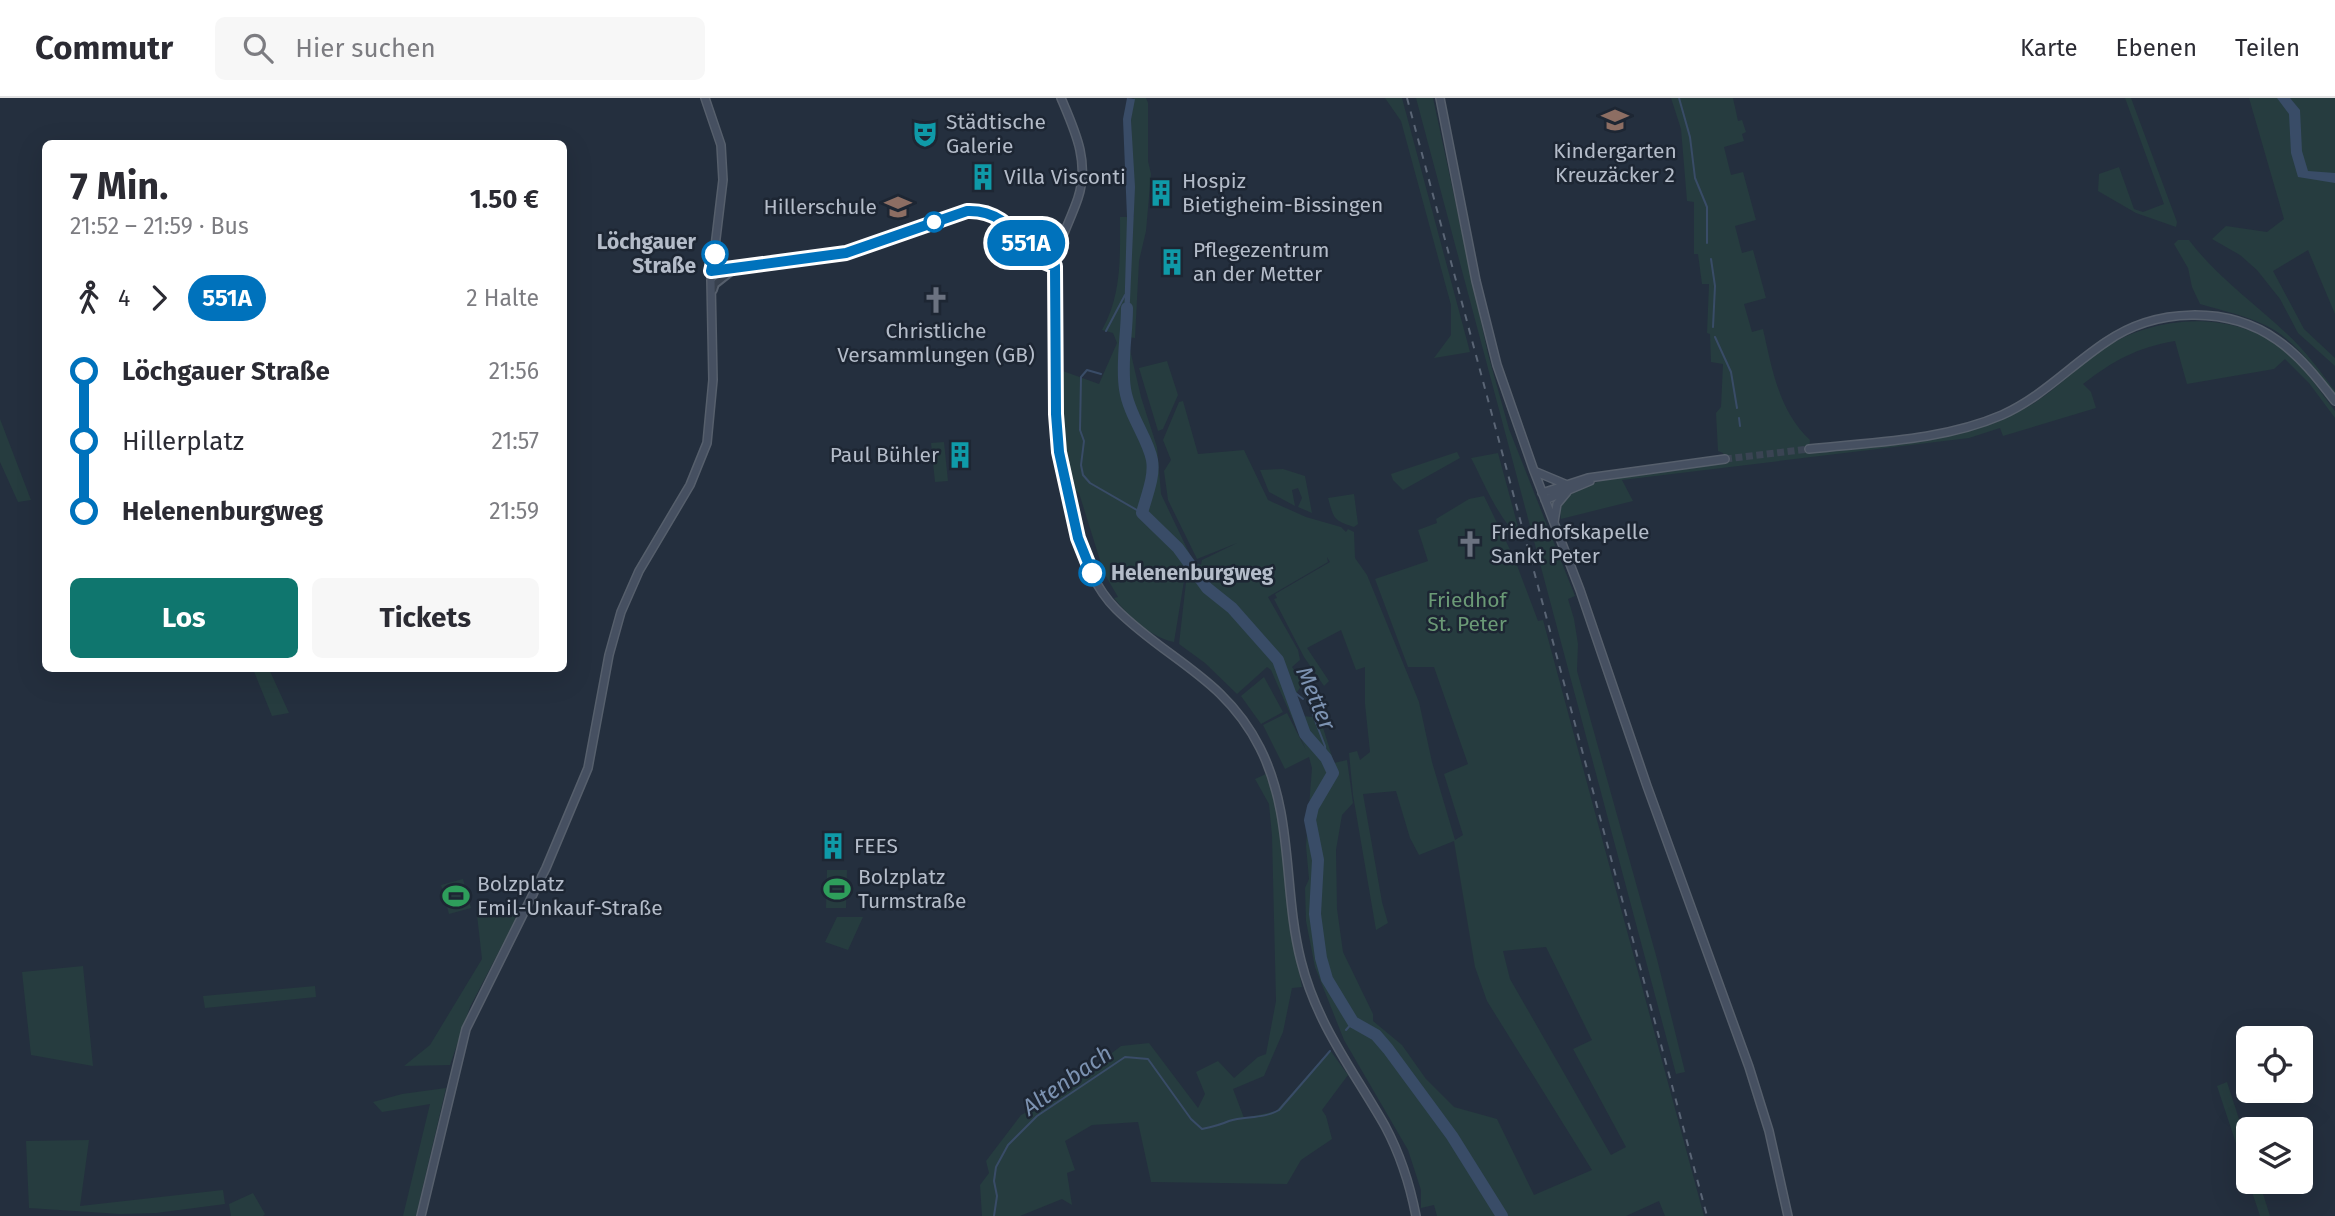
<!DOCTYPE html>
<html lang="de">
<head>
<meta charset="utf-8">
<style>
  :root { --surface:#fff; --page:#f7f7f7; --text:#2b2b33; --muted:#7c7c81; --line:#e1e1e2; --accent:#0f766e }
  body { margin:0; font-family:"Fira Sans",sans-serif; background:var(--page); color:var(--text); height:100vh; display:flex; flex-direction:column; font-size:26px; white-space:nowrap }
  * { box-sizing:border-box; margin:0 }
  p { font-size:23px; color:var(--muted) }
  .icon { flex:none; width:38px; height:38px; fill:none; stroke:currentColor; stroke-width:2; stroke-linecap:round; stroke-linejoin:round }
  .map { position:relative; flex:1; overflow:hidden }
  .sheet { position:absolute; left:42px; top:42px; width:525px; height:532px; display:flex; flex-direction:column; background:var(--surface); border-radius:10px; box-shadow:0 7px 28px #0002 }
  .sheet>* { flex:none }
  .badge { padding:0 14px; border-radius:23px; font-size:24px; line-height:46px }
  .buttons { position:absolute; left:2236px; top:928px; display:grid; gap:14px }
  .buttons a { display:grid; place-items:center; width:77px; height:77px; border-radius:10px; background:var(--surface); box-shadow:0 7px 28px #0002; font-size:35px }
  .map>.badge { position:absolute; translate:-50% -50%; box-shadow:0 0 0 4px #fff }
  .legs { display:flex; align-items:center; gap:10px; height:77px; padding:0 28px; font-size:23px }
  .legs p { margin-inline-start:auto }
  .summary { display:flex; align-items:center; justify-content:space-between; height:119px; padding:0 28px }
  h1 { font-size:38px; font-weight:700; line-height:52px }
  .action { display:flex; gap:14px; margin-top:auto; padding:14px 28px }
  .action a { flex:1; height:80px; border-radius:10px; background:var(--accent); color:#fff; font-size:28px; font-weight:700; line-height:80px; text-align:center }
  .action a+a { background:var(--page); color:var(--text) }
  ul { padding:0 28px; list-style:none }
  li { display:flex; align-items:center; gap:24px; height:70px; font-size:26px }
  li i { display:grid; place-items:center; width:10px; height:100%; margin:0 9px; background:currentColor }
  li i::after { content:''; width:18px; height:18px; margin:-9px; border:5px solid; border-radius:50%; background:var(--surface) }
  li p { margin-inline-start:auto }
  li:first-child i { background:linear-gradient(#0000 50%,currentColor 0) }
  li:last-child i { background:linear-gradient(currentColor 50%,#0000 0) }
  header { display:flex; align-items:center; gap:42px; box-sizing:border-box; height:98px; padding:0 35px; background:var(--surface); border-bottom:2px solid var(--line) }
  header strong { font-size:33px }
  nav { display:flex; gap:38px; margin-inline-start:auto; font-size:24px }
  .search { width:490px; height:63px; background:var(--page); display:flex; align-items:center; gap:18px; box-sizing:border-box; padding:0 24px; border-radius:10px; color:var(--muted); font-size:26px }
  .map>svg:first-child { display:block }
  .green { fill:#263c3f; fill-rule:evenodd }
  .water { fill:#394c67 }
  .lines { fill:none; stroke-linecap:round; stroke-linejoin:round }
  .stream { stroke:#394c67; stroke-width:2 }
  .river { stroke:#394c67; stroke-width:12 }
  .secondary-tunnel { stroke:#3a4453; stroke-width:7; stroke-dasharray:7 3.5; stroke-linecap:butt }
  .tertiary-casing { stroke:#565f6c; stroke-width:10 }
  .secondary-casing { stroke:#565f6c; stroke-width:10 }
  .tertiary { stroke:#38414e; stroke-width:6 }
  .secondary { stroke:#465061; stroke-width:7 }
  .rail { stroke:#5a6575; stroke-width:2; stroke-dasharray:7 7; stroke-linecap:butt }
  .line-1-casing { stroke:#fff; stroke-width:16 }
  .line-1 { stroke:#0072bc; stroke-width:10 }
  .stop-1-dot { fill:#fff; stroke:#0072bc; stroke-width:3.5 }
  .labels { text-anchor:middle; dominant-baseline:central; stroke-width:5; stroke-linejoin:round; paint-order:stroke }
  .poi-label { font-size:21px; fill:#b4bcc9; stroke:#1d2633; text-anchor:start }
  .stop-label { font-size:21px; font-weight:bold; fill:#b4bcc9; stroke:#1d2633; text-anchor:end }
  .park-label { font-size:21px; fill:#6b9a76; stroke:#1d2633 }
  .water-label { font-size:23px; font-style:italic; fill:#7c92b1; stroke:#1d2633 }
</style>
</head>
<body>
<header>
<strong>Commutr</strong>
<div class="search"><svg class="icon" aria-label="search" viewBox="0 0 24 24"><circle cx="10" cy="10" r="6"/><path d="M15 15l6 6"/></svg>Hier suchen</div>
<nav><a>Karte</a><a>Ebenen</a><a>Teilen</a></nav>
</header>
<div class="map">
<svg width="2335" height="1118" viewBox="0 0 2335 1118">
  <rect width="100%" height="100%" fill="#242f3e"/>
  <path class="green" d="M1134 0H1146L1148 5V63L1151 76 1146 133 1139 163 1135 240 1127 239 1141 299 1157 349 1161 396 1193 463 1201 467 1202 462 1237 445 1197 461 1168 402 1164 373 1171 362 1163 342 1179 304 1183 303 1198 356 1244 352 1268 402 1306 419 1341 429 1346 434 1348 431 1354 434 1355 460 1367 477 1419 604 1432 664 1455 742 1463 737 1444 676 1468 666 1434 569H1408L1375 481 1428 463 1418 432 1437 425 1436 421 1469 401 1484 398 1515 462 1538 523 1543 522 1704 1118H1665L1659 1103 1626 1118H1437L1434 1107 1421 1110V1092L1408 1052 1344 942 1315 869 1306 823 1305 790 1309 781 1306 748 1312 670 1309 659 1285 671 1263 627 1287 615 1306 652 1271 572 1267 569 1237 596 1205 565 1179 546 1186 484 1184 483 1174 544C1150 539 1130 520 1114 500L1118 499 1104 475 1079 395 1070 389 1063 357 1060 272 1099 286 1117 245 1113 235 1102 232C1122 196 1120 159 1120 119H1134L1131 22ZM1327 459 1330 464 1275 496 1277 500 1274 501 1304 559 1324 588 1329 583 1307 550 1341 532 1356 572 1365 569V606L1370 654 1360 662 1357 653 1349 655 1353 697 1376 832 1388 825 1382 804 1363 696 1396 693 1410 740 1419 757 1454 743 1475 869 1487 903 1592 1072 1534 1097 1497 1021 1454 1009 1426 981 1402 947 1373 923V916L1343 854 1337 811 1336 752 1342 717 1353 705 1347 662 1334 665 1320 620 1304 618 1294 599 1303 585 1292 569 1300 562 1298 552 1268 499 1328 464ZM1546 849 1592 942 1573 951 1626 1049 1611 1057 1510 881 1503 853Z
    M1385 0H1402L1470 254 1434 260 1451 237V207L1401 23Z
    M1416 0H1433L1488 256 1509 331 1575 498 1568 501 1574 521 1578 546 1577 573 1657 861 1685 974 1676 976Z
    M1671 0H1733L1738 23 1742 22 1746 34 1742 36 1744 43 1724 49 1731 77 1743 74 1756 122 1735 128 1742 155 1753 152 1766 200 1744 206 1752 234 1763 231C1772 271 1779 313 1810 342L1809 351C1878 344 1954 345 2018 314 2048 300 2071 274 2099 254 2152 216 2236 210 2288 255 2306 272 2320 293 2335 313V320L2309 285 2285 261 2274 271 2187 286 2175 243C2136 250 2114 262 2083 286L2091 294 2096 310 2003 338 2000 330 1969 340 1622 382 1633 403 1561 421C1559 411 1562 403 1570 397 1601 374 1685 367 1725 361L1723 355 1718 353 1716 315 1721 309 1723 266 1711 264 1710 236 1707 235 1709 186H1702L1698 156H1694V104L1687 103 1681 31Z
    M2125 0H2131L2177 124 2176 129 2136 115 2098 93 2099 76 2119 69 2134 111 2143 114 2164 106Z
    M2249 0H2335V216L2308 152 2273 173 2304 231 2335 260V268L2298 235 2280 201 2257 172 2240 157 2212 141 2226 128 2267 134 2284 121Z
    M2178 142H2189C2216 178 2254 205 2286 235 2305 252 2320 273 2335 293V297C2317 274 2294 241 2267 228 2245 217 2223 213 2200 206L2192 189 2188 170 2174 146Z
    M1167 263 1178 297 1163 331 1158 333 1139 270Z
    M0 321 31 402 18 404 0 364Z
    M944 344 948 383 935 384 931 345Z
    M1457 354 1460 360 1403 392 1393 382 1391 376Z
    M1498 355 1520 436C1503 432 1480 376 1471 360Z
    M1283 371 1305 378 1312 415 1298 409 1302 400 1298 390 1292 392 1295 408 1269 394 1260 372Z
    M1354 396 1358 426 1354 429C1333 422 1334 421 1328 400Z
    M253 571H269L289 615 272 618Z
    M1264 579 1283 614 1261 626 1241 598Z
    M1268 675 1277 704 1291 832 1302 889 1292 890 1283 934 1264 978 1233 991 1244 1020 1276 1013 1330 952 1348 977 1322 1012 1326 1018 1332 1041 1301 1062 1287 1086 1151 1084 1138 1024 1092 1027 1065 1043 1075 1072 1067 1075 1072 1107 1062 1101 1020 1118H982L980 1087 989 1075 986 1063 1021 1017 1051 1002 1121 948 1149 945 1198 1010 1205 996 1196 974 1218 963 1234 980 1258 959 1266 956 1276 903 1272 738 1269 706 1255 681Z
    M827 772H847L846 810H826Z
    M463 781 471 810 449 816 441 787Z
    M521 811 470 909 450 967 404 968 430 947 482 861 477 817Z
    M837 819H863L848 852 825 844Z
    M83 868 93 968 31 957 22 874Z
    M315 888 316 899 205 910 203 898Z
    M2227 984 2249 1052V1083H2259L2270 1118H2260L2217 988Z
    M446 990 416 1118H403L430 1006 382 1014 373 1004 402 996Z
    M89 1042 80 1108 223 1092 225 1106 156 1115 120 1116 29 1110 26 1043Z
    M253 1095 265 1116 263 1118H231L229 1106Z"/>
  <path class="water" d="M1127 0 1135 1 1131 22 1135 89 1129 225 1124 224 1127 119 1123 21Z
    M2277 0H2290L2300 12 2302 53 2308 73 2335 75V85L2298 79 2291 55 2289 16Z"/>
  <g class="lines">
    <path class="stream" d="M1679 0 1690 39 1695 80 1707 109V145
      M1711 161 1715 188 1713 229
      M1106 233 1125 197
      M1715 239 1731 274 1737 310
      M1101 276 1087 272 1081 279 1080 332 1084 343 1081 367 1083 377 1090 385 1142 415
      M1739 320 1740 328
      M1288 589 1303 601
      M1313 617 1325 648 1326 660
      M1346 932 1353 924
      M994 1118 997 1098 994 1083 996 1069 1008 1047 1037 1018 1125 959 1148 961 1191 1021 1202 1031C1212 1029 1220 1027 1229 1023 1245 1018 1264 1021 1279 1012L1330 953"/>
    <path class="river" d="M1127 210C1127 236 1121 265 1125 291 1129 318 1148 340 1152 362 1155 379 1146 399 1142 415L1178 450 1207 490 1232 510 1278 562 1305 636 1326 660 1333 675 1313 709 1310 722 1318 762 1315 816 1321 860 1327 881 1353 924 1376 937 1388 951 1452 1038 1502 1118"/>
    <path class="secondary-tunnel" d="M1725 361 1809 351"/>
    <defs>
      <path id="tertiary" d="M1029 149 1056 158
        M711 173 846 155 958 115C1014 101 1018 162 1055 168
        M713 192 715 186 734 171"/>
      <path id="secondary" d="M1061 0C1075 33 1090 64 1078 100 1070 124 1058 143 1055 168 1054 188 1057 207 1057 226 1058 256 1055 286 1056 317 1059 375 1074 469 1116 511 1167 562 1225 580 1260 650 1294 717 1283 793 1301 863 1317 927 1353 972 1385 1028 1400 1056 1410 1087 1416 1118
        M1440 0 1476 183 1497 267 1534 373 1580 492 1647 688 1749 969 1769 1033 1788 1118
        M1809 351C1872 344 1942 343 2002 317 2042 299 2070 268 2106 244 2155 210 2227 207 2277 242 2300 258 2318 281 2335 303
        M1534 373 1565 386
        M1542 395 1588 380 1725 361
        M1545 402 1590 383
        M1554 424 1557 406 1567 394
        M421 1118 466 931 546 770 588 670 609 557 621 514 639 473 690 387 707 345 713 282 711 182 723 82 721 47 705 0"/>
    </defs>
    <use href="#tertiary" class="tertiary-casing"/>
    <use href="#secondary" class="secondary-casing"/>
    <use href="#tertiary" class="tertiary"/>
    <use href="#secondary" class="secondary"/>
    <path class="rail" d="M1407 0 1707 1118"/>
  </g>
  <g class="lines">
    <defs>
      <path id="line-1" d="M715 156 711 173 846 155 967 113C1017 111 1021 162 1055 168L1056 316 1059 354 1078 440 1092 475"/>
    </defs>
    <use href="#line-1" class="line-1-casing"/>
    <use href="#line-1" class="line-1"/>
  </g>
  <defs>
    <symbol id="school-bare" viewBox="-9 -9 18 18"><path d="M0-5L7-2L0 1L-7-2ZM-4 1L0 2.5L4 1V4Q0 6-4 4Z" fill="#8d6e63" stroke="#1d2633" stroke-width="2.5" paint-order="stroke"/></symbol>
    <symbol id="theatre-bare" viewBox="-9 -9 18 18"><path d="M-5-5.5Q0-4 5-5.5V0Q5 5 0 6Q-5 5-5 0ZM-3.3-2.5H-1v1.5H-3.3ZM1-2.5H3.3v1.5H1ZM-2.8 1Q0 5.5 2.8 1Z" fill="#0f9aa8" stroke="#1d2633" stroke-width="2.5" paint-order="stroke"/></symbol>
    <symbol id="building-bare" viewBox="-9 -9 18 18"><path d="M-4-6H4V6H1V3H-1V6H-4ZM-2.5-4.3h1.7v1.8h-1.7ZM.8-4.3h1.7v1.8H.8ZM-2.5-1h1.7V.8h-1.7ZM.8-1h1.7V.8H.8Z" fill="#0f9aa8" stroke="#1d2633" stroke-width="2.5" paint-order="stroke"/></symbol>
    <symbol id="church-bare" viewBox="-9 -9 18 18"><path d="M-1.2-6h2.4v3.5h3.3v2.4h-3.3V6h-2.4V-.1h-3.3v-2.4h3.3Z" fill="#6b7280" stroke="#1d2633" stroke-width="2.5" paint-order="stroke"/></symbol>
    <symbol id="stadium-bare" viewBox="-9 -9 18 18"><path d="M0-5a6.5 5 0 1 0 0 10a6.5 5 0 1 0 0-10ZM-3.5-1.8h7v3.6h-7Z" fill="#2e9e5b" stroke="#1d2633" stroke-width="2.5" paint-order="stroke"/></symbol>
  </defs>
  <g fill-rule="evenodd">
    <use href="#school-bare" x="1596" y="3" width="38" height="38"/>
    <use href="#theatre-bare" x="906" y="17" width="38" height="38"/>
    <use href="#building-bare" x="964" y="60" width="38" height="38"/>
    <use href="#building-bare" x="1142" y="76" width="38" height="38"/>
    <use href="#school-bare" x="879" y="90" width="38" height="38"/>
    <use href="#building-bare" x="1153" y="145" width="38" height="38"/>
    <use href="#church-bare" x="917" y="183" width="38" height="38"/>
    <use href="#building-bare" x="941" y="338" width="38" height="38"/>
    <use href="#church-bare" x="1451" y="427" width="38" height="38"/>
    <use href="#building-bare" x="814" y="729" width="38" height="38"/>
    <use href="#stadium-bare" x="818" y="772" width="38" height="38"/>
    <use href="#stadium-bare" x="437" y="779" width="38" height="38"/>
  </g>
  <g class="stop-1-dot">
    <circle cx="934" cy="124" r="9"/>
    <circle cx="715" cy="156" r="12"/>
    <circle cx="1092" cy="475" r="12"/>
  </g>
  <g class="labels">
    <g class="poi-label">
      <text x="946" y="24">Städtische<tspan x="946" dy="24">Galerie</tspan></text>
      <text x="1615" y="53" text-anchor="middle">Kindergarten<tspan x="1615" dy="24">Kreuzäcker 2</tspan></text>
      <text x="1004" y="79">Villa Visconti</text>
      <text x="1182" y="83">Hospiz<tspan x="1182" dy="24">Bietigheim-Bissingen</tspan></text>
      <text x="877" y="109" text-anchor="end">Hillerschule</text>
      <text x="1193" y="152">Pflegezentrum<tspan x="1193" dy="24">an der Metter</tspan></text>
      <text x="936" y="233" text-anchor="middle">Christliche<tspan x="936" dy="24">Versammlungen (GB)</tspan></text>
      <text x="939" y="357" text-anchor="end">Paul Bühler</text>
      <text x="1491" y="434">Friedhofskapelle<tspan x="1491" dy="24">Sankt Peter</tspan></text>
      <text x="854" y="748">FEES</text>
      <text x="858" y="779">Bolzplatz<tspan x="858" dy="24">Turmstraße</tspan></text>
      <text x="477" y="786">Bolzplatz<tspan x="477" dy="24">Emil-Unkauf-Straße</tspan></text>
    </g>
    <g class="stop-label">
      <text x="696" y="144">Löchgauer<tspan x="696" dy="24">Straße</tspan></text>
      <text x="1111" y="475" text-anchor="start">Helenenburgweg</text>
    </g>
    <g class="park-label">
      <text x="1467" y="502">Friedhof<tspan x="1467" dy="24">St. Peter</tspan></text>
    </g>
    <g class="water-label">
      <text transform="translate(1316 600) rotate(67)">Metter</text>
      <text transform="translate(1067 982) rotate(-35)">Altenbach</text>
    </g>
  </g>
</svg>
<div class="buttons">
<a><svg class="icon" aria-label="locate" viewBox="0 0 24 24"><circle cx="12" cy="12" r="6"/><path d="M12 2v4M12 18v4M2 12h4M18 12h4"/></svg></a>
<a><svg class="icon" aria-label="layers" viewBox="0 0 24 24"><path d="M12 4l9 5-9 5-9-5zM3 14l9 5 9-5"/></svg></a>
</div>
<b class="badge" style="left:1026px;top:145px;background:#0072bc;color:#fff">551A</b>
<section class="sheet">
<div class="summary"><div><h1>7 Min.</h1><p>21:52 – 21:59 · Bus</p></div><b>1.50 €</b></div>
<div class="legs"><svg class="icon" aria-label="walk" viewBox="0 0 24 24"><circle cx="13" cy="4" r="2"/><path d="M13 8l-2 6 4 7M11 14l-3 7M7 12l3-4h3l4 4"/></svg>4<svg class="icon" aria-label="forward" viewBox="0 0 24 24"><path d="M9 5l7 7-7 7"/></svg><b class="badge" style="background:#0072bc;color:#fff">551A</b><p>2 Halte</p></div>
<ul>
<li><i style="color:#0072bc"></i><b>Löchgauer Straße</b><p>21:56</p></li>
<li><i style="color:#0072bc"></i><span>Hillerplatz</span><p>21:57</p></li>
<li><i style="color:#0072bc"></i><b>Helenenburgweg</b><p>21:59</p></li>
</ul>
<div class="action"><a>Los</a><a>Tickets</a></div>
</section>
</div>
</body>
</html>
